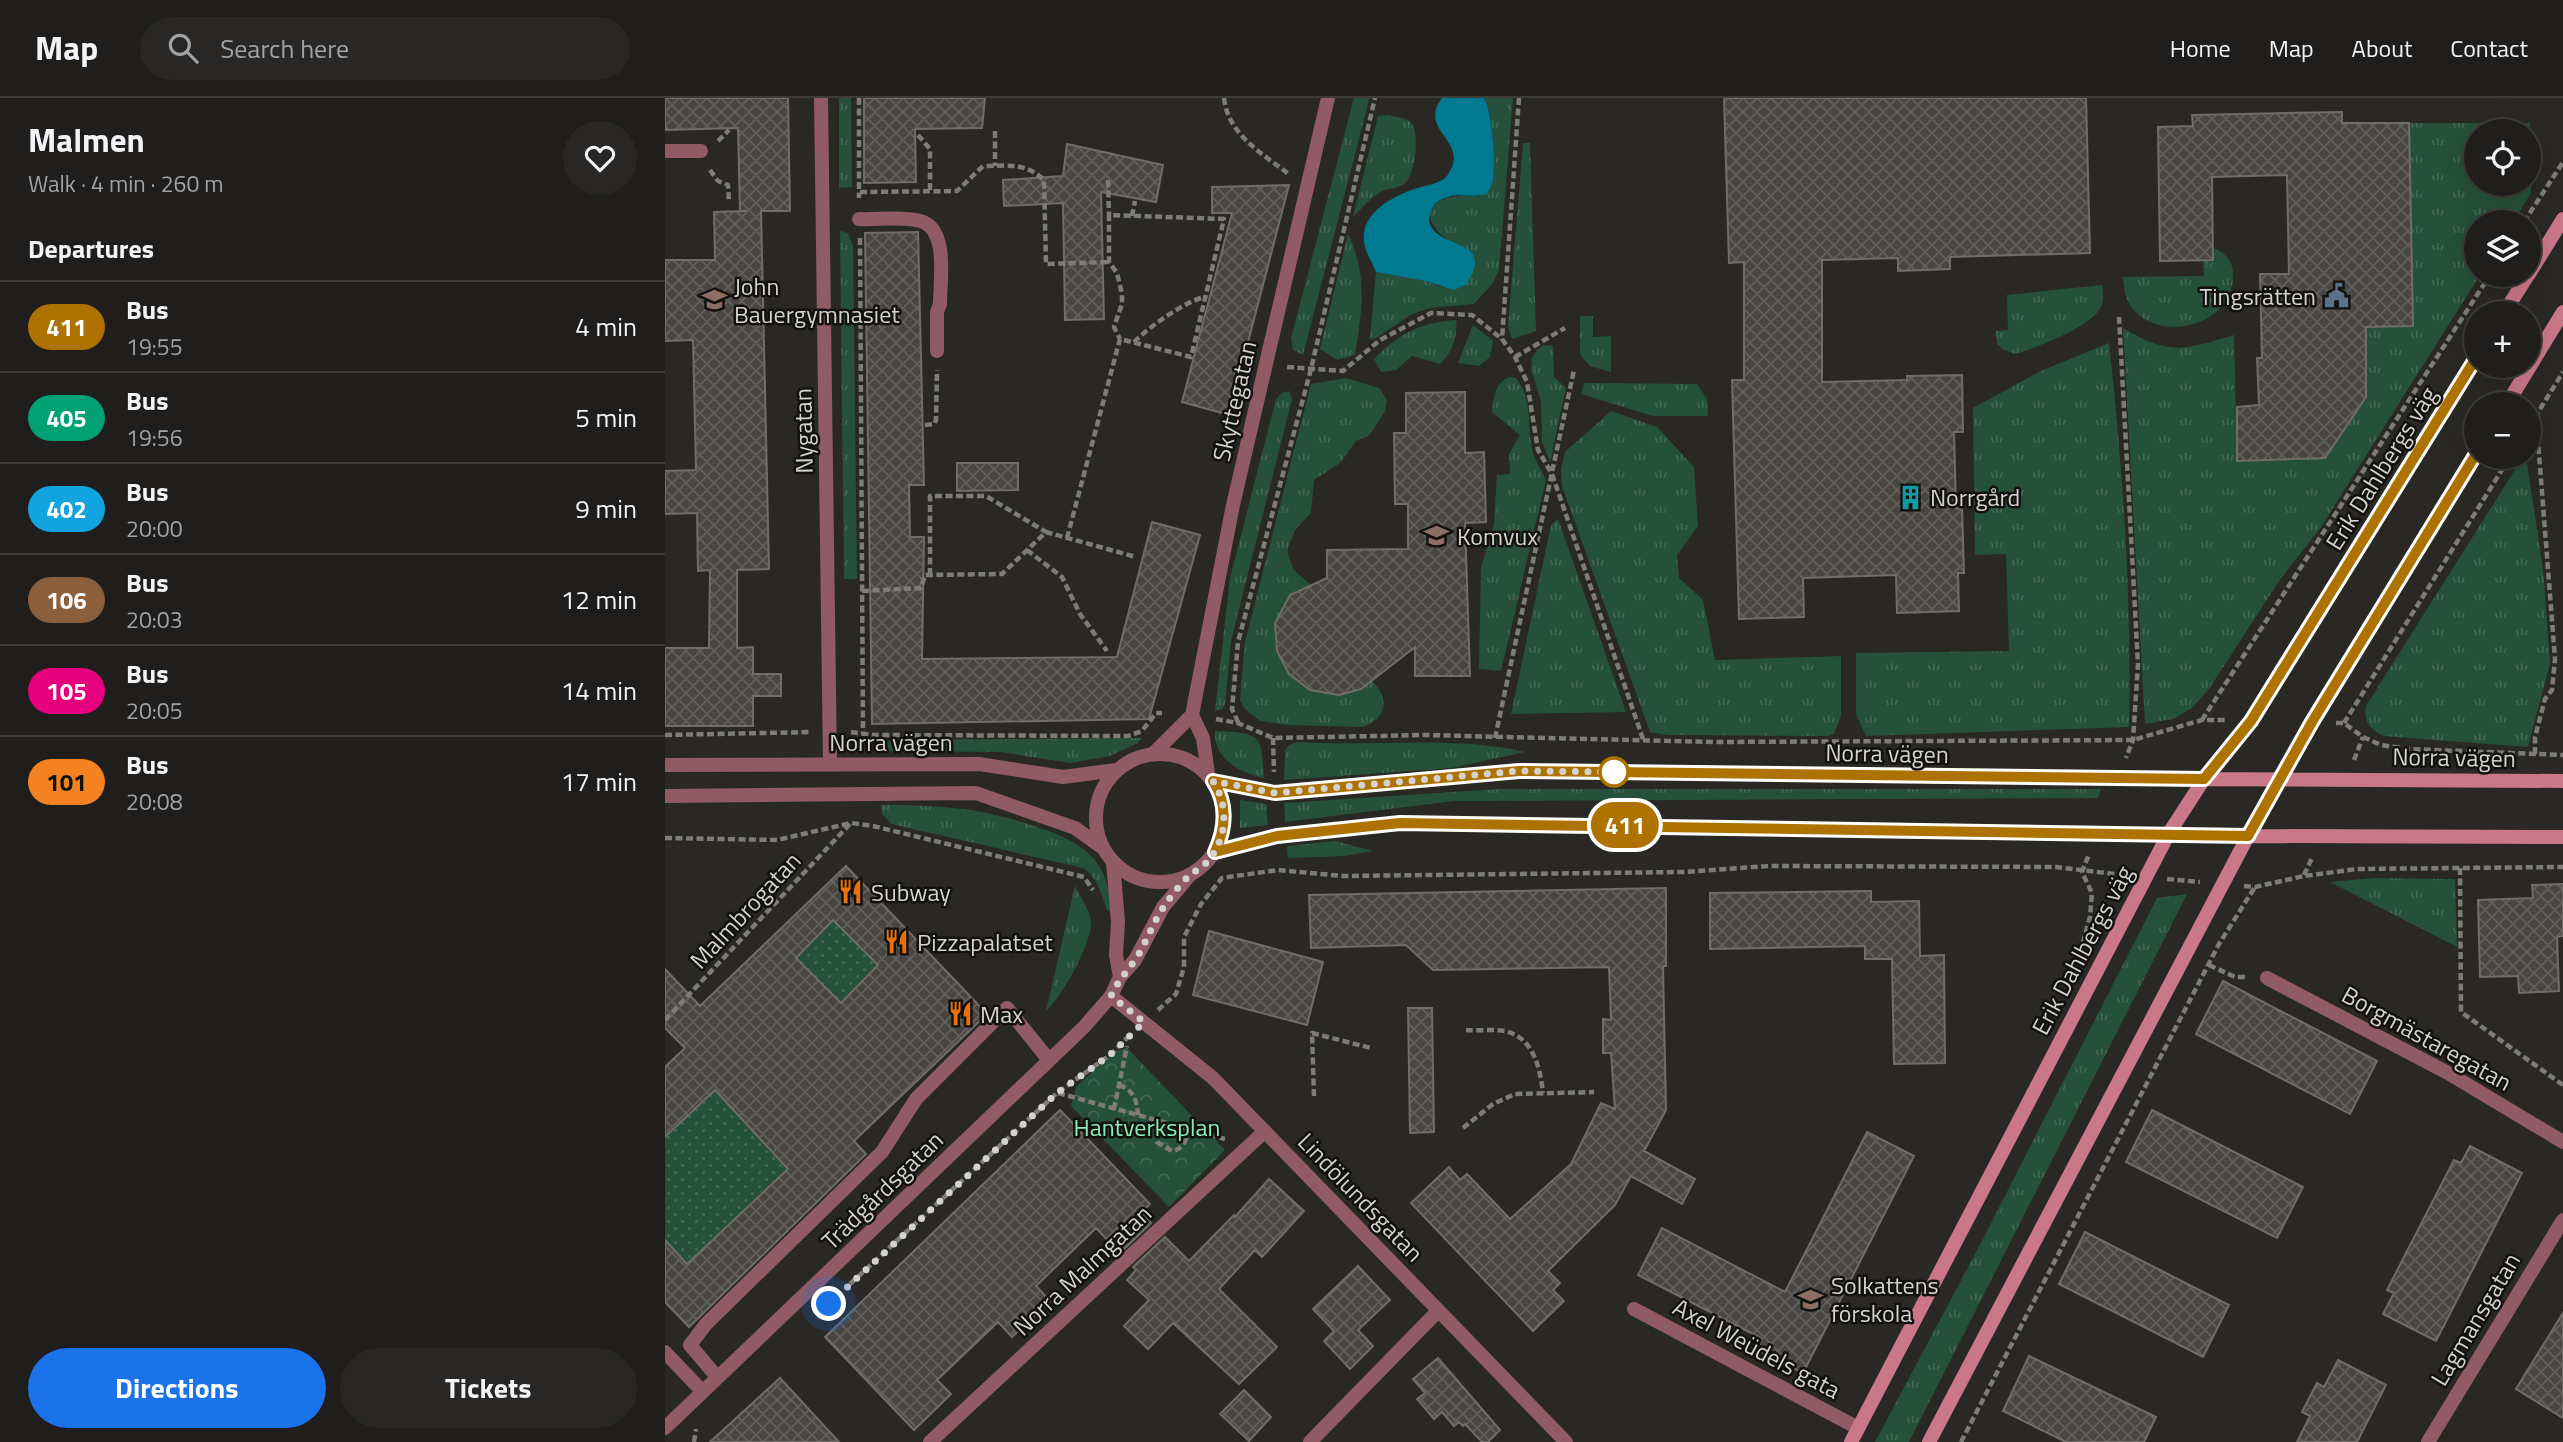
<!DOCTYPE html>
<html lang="en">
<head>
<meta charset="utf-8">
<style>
  :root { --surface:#201e1c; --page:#282725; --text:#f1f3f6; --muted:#a2a2a3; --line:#3d3c3b; --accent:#1a73e8 }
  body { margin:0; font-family:"Titillium Web",sans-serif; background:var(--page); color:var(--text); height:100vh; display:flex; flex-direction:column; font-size:26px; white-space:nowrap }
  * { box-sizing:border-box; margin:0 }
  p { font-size:23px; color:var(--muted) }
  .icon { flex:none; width:38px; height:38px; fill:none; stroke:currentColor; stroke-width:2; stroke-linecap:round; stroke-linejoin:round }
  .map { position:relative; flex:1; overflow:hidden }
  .sheet { display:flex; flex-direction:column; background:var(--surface); width:665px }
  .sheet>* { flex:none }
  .badge { padding:0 14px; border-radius:23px; font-size:24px; line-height:46px }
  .controls { position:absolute; left:1799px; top:21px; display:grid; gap:14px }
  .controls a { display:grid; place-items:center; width:77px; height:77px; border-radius:50%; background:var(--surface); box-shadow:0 7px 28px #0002,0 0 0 2px var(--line); font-size:35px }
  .you { position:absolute; width:35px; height:35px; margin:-18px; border:5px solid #fff; border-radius:50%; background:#1a73e8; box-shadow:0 0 0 10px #1a73e833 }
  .map>.badge { position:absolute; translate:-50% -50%; box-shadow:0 0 0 4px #fff }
  h2 { padding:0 28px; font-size:26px; line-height:63px }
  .round { display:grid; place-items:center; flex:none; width:74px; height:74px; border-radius:37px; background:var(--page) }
  .overview { display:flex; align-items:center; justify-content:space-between; height:119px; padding:0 28px }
  h1 { font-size:33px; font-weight:700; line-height:52px }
  .cta { display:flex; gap:14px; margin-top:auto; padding:14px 28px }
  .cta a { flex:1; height:80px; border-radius:42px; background:var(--accent); color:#fff; font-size:28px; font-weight:700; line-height:80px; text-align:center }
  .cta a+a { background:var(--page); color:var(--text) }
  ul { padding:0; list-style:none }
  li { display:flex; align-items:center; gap:21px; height:91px; padding:0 28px; border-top:2px solid var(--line) }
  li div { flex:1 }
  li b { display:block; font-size:26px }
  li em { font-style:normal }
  li .badge { min-width:77px; font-weight:700; text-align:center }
  header { display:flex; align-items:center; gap:42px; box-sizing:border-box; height:98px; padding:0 35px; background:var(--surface); border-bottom:2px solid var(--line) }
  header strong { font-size:33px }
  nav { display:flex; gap:38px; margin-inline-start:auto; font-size:24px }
  .search { width:490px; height:63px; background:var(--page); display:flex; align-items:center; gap:18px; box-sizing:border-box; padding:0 24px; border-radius:38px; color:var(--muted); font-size:26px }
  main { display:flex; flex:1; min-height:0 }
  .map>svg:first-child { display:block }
  .grass { fill:url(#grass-tufts); fill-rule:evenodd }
  .park { fill:url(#park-crowns) }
  .garden { fill:url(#garden-dots) }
  .water { fill:#007a91 }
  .building { fill:url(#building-cross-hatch); stroke:#706d69; stroke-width:2; fill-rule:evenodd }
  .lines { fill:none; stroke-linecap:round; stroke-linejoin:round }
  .path { stroke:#7d7c79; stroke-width:4.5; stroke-dasharray:7 3.5; stroke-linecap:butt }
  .service { stroke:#905b65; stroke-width:14 }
  .minor { stroke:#905b65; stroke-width:14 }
  .tertiary { stroke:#905b65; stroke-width:14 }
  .secondary { stroke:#ca7787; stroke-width:14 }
  .line-casing { stroke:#fff; stroke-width:16 }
  .line { stroke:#ae7200; stroke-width:10 }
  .walk { stroke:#d3d2d0; stroke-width:7; stroke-dasharray:0 12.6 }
  .stop-dot { fill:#fff; stroke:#ae7200; stroke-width:3.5 }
  .labels { text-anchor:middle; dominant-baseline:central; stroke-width:5; stroke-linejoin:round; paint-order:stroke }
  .poi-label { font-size:24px; fill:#d3d2d0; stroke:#12110f; text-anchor:start }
  .street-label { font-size:24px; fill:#d3d2d0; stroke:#12110f }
  .park-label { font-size:24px; fill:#88eeb6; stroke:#12110f }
</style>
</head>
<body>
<header>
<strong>Map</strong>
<div class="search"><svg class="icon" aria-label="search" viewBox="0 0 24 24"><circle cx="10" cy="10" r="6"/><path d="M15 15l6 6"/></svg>Search here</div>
<nav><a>Home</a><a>Map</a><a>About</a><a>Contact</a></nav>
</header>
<main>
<section class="sheet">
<div class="overview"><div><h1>Malmen</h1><p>Walk · 4 min · 260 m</p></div><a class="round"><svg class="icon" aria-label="heart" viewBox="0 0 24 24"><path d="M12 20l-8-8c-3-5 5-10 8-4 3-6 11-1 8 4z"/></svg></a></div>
<h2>Departures</h2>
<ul>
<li><span class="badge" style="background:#ae7200;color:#fff">411</span><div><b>Bus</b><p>19:55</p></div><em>4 min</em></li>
<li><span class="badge" style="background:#00a174;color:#fff">405</span><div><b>Bus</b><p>19:56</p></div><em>5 min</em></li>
<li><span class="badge" style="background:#12a4de;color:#fff">402</span><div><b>Bus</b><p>20:00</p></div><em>9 min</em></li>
<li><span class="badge" style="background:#8b5e3c;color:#fff">106</span><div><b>Bus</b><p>20:03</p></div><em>12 min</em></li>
<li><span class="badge" style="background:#e6007e;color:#fff">105</span><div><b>Bus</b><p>20:05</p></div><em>14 min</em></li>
<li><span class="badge" style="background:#f58220;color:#111">101</span><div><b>Bus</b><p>20:08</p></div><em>17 min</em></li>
</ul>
<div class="cta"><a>Directions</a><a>Tickets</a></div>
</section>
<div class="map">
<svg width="1898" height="1344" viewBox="0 0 1898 1344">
  <defs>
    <pattern id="grass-tufts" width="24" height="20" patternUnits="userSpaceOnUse" patternTransform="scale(1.75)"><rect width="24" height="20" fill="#255039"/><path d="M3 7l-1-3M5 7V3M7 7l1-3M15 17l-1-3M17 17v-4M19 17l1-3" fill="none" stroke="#446855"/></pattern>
    <pattern id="park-crowns" width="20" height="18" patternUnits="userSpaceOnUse" patternTransform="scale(1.75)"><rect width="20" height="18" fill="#255039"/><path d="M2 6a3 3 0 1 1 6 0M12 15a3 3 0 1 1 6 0" fill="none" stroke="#446855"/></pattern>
    <pattern id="garden-dots" width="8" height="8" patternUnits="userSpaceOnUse" patternTransform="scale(1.75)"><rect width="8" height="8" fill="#255039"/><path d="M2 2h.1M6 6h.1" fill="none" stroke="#446855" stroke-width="1.8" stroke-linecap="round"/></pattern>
    <pattern id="building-cross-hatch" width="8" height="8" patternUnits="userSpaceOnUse" patternTransform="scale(1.75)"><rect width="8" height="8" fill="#494642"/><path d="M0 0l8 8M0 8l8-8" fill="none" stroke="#62605c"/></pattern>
  </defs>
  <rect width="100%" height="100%" fill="#2a2825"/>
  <path class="grass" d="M174 0H186L187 89 174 90Z
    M689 0H704L702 10 638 257 628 252 626 240Z
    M819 0H848L834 172 828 185 809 206 765 210 747 216 711 240 705 241 711 174 760 183 779 190 785 144C741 110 776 94 815 98L828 82C828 61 830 18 819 0Z
    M724 17C730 19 739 19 745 24 756 33 750 78 739 86 732 91 725 90 718 93 707 98 697 110 688 119L713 18Z
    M1744 25H1865L1866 95 1848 124H1811V177H1815L1656 429 1614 483 1544 591 1527 610 1508 621 1480 626 1458 230C1504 258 1520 252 1569 237L1572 362 1660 360 1701 299V229L1748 227ZM1811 33H1864V86H1811Z
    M858 45H865L871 233 847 241 843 229Z
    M175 133 183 135 188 148 192 481H179Z
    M683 136C703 177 697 213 690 257L672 262 655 251Z
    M1548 150C1561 155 1569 164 1568 179 1566 235 1476 248 1460 196 1459 191 1459 184 1458 179L1539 178 1538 163 1548 162Z
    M1437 187C1438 195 1439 202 1436 209 1425 230 1372 249 1350 256L1339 252 1332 246 1331 233 1343 232 1342 197Z
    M915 218H928V239L946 238V274L925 268 915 256Z
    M791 222C793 238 787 255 775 266L747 258 731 272 716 274 709 261C733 236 756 224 791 222Z
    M808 227 828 243 825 259 814 268 793 265Z
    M1444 245C1458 372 1467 501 1464 629L1201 638 1191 616V555L1344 553 1341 456 1310 457 1308 310 1376 273Z
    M879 247 888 248 889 279 901 290 885 364 877 344 876 303 866 271 867 260 873 251Z
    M845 279 851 280C868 301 862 325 867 351 869 361 876 372 881 382L836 573 814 571 816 470 829 426 832 377 845 376 844 356 855 337 827 314C829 300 830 283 845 279Z
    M681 280 714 290 722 302 720 313 705 337 691 343 675 365 649 382 646 415 630 432 623 449V457L629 472 646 487C640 490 632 492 627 496 621 499 619 509 616 514 589 568 659 620 707 583 725 600 722 620 698 629L623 627 595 623 580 611 575 602 580 544 646 286Z
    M919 285 1032 286 1042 301 1043 318H988L916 296Z
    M624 293 627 301 566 543 560 606 557 611 550 613 565 480 611 301 617 295Z
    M946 313 992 329 1029 369 1033 428 1012 457 1014 480 1038 502 1050 562 1176 558V618L1169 636 1163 638 1003 637 985 634 897 388 896 372 900 354Z
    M1858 359H1861L1878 471 1885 566 1863 649 1718 638C1705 631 1698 624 1701 608Z
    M893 421 961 614 846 616 886 427Z
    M550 633C597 635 596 636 599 680 576 675 548 661 550 633Z
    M476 640 473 645 445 658 405 665 335 654 216 653 217 648 226 642Z
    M633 644C708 649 787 637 860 654L787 670 619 682 620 652 624 647Z
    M834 691H1436L1433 700 789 703 620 724 619 705Z
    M575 702 601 706 603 727 575 730Z
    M216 707C274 707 320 710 375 730 393 736 413 744 427 759 441 773 445 794 446 814L442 812C437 797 432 778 418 770L226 726 217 716Z
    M670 743 708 753 679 758 623 760 622 748Z
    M1710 780 1790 781 1792 849 1665 784Z
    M410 788C415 798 425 813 426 824 427 845 397 899 381 913Z
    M1522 796 1244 1344H1210L1318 1141 1492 800Z"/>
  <path class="park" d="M462 950 560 1052 504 1109 406 1008 411 989 450 953Z"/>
  <path class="garden" d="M168 822 213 867 166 915 144 893 154 883 131 860Z
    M50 992 123 1071 22 1166 0 1142V1039Z"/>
  <path class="water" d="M777 0H819C828 15 830 62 828 80 828 87 825 91 821 96 809 100 795 95 783 99 775 101 769 105 766 112 755 141 797 142 807 155 814 165 807 177 802 186L789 192 760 183 711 174C708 166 702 157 700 149 692 116 726 99 752 90 761 87 775 86 782 78 783 77 786 70 787 69 798 41 754 31 777 0Z"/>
  <path class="building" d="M0 0H123L125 113H96L104 471 72 472V550L88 549V576H116V598H88V628H0V550H44L45 472 33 473 32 415 0 416V373L31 372 28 242 0 243V162H50L49 114 82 113H75L73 30 0 32Z
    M199 0H320L317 30 250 31 251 84 199 85Z
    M1059 0H1421L1425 155 1285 159V171L1233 173V160L1157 162V284L1242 282V278L1297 277 1298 334H1289L1291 410H1297L1299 475H1293L1294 513 1232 515 1231 477 1138 480 1139 519 1074 521 1067 282H1079V164L1064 165Z
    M1677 14V25H1744L1748 228 1701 229V299L1660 360 1572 363V309L1594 307 1592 260H1597L1595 176H1624L1622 77 1547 79 1548 162 1495 163 1493 29 1528 28 1527 17Z
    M402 46 498 67 491 104 436 94 439 221 400 222 398 105 339 108 338 82 398 78Z
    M624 87 564 317 517 304 567 115H547V89Z
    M253 134 259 387H244L245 439H259L257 561 452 559 487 424 535 437 484 621 207 626 200 135Z
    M800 294V355L819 354 821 424 800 425 805 578H750V549L696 591 674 597 645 592 624 576 612 553 610 525 625 497 662 480V452L743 451V406H730L729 335H741V295Z
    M292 365H353V392L292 393Z
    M181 768 322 916 189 1043 201 1056 24 1229 0 1204V1142L22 1166 123 1071 50 992 0 1039V969L20 950 0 930V871L35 908ZM168 822 213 867 176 905 131 860Z
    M1898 786V838L1892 839 1894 893 1854 895 1853 878 1815 879 1813 802 1868 800 1867 787Z
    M1001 790V868H998L1001 1012 979 1053 1030 1081 1017 1106 966 1078 950 1107 883 1173 895 1185 888 1192 899 1203 868 1233 746 1105 784 1069 795 1082 802 1076 845 1121 906 1066 936 1005 950 1011 946 955H938V921L946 922 944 869 768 872 741 847 646 850 644 797Z
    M1206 793V804L1254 803 1255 858 1279 857 1280 965 1229 966 1227 861H1200V848L1045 851V795Z
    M544 833 658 864 642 927 528 897Z
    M1558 883 1712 963 1685 1016 1531 936Z
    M743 910H767L769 1034 745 1035Z
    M395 1012 485 1106 476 1115 486 1125 455 1155 431 1130 371 1188 385 1203 347 1239 333 1224 272 1282 286 1296 249 1332 160 1239Z
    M1487 1012 1638 1089 1612 1140 1461 1064Z
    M1202 1034 1249 1058 1138 1275 1090 1251 1096 1240 973 1177 997 1130 1120 1194Z
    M1805 1048 1857 1075 1771 1243 1718 1216 1729 1195 1722 1192 1789 1062 1796 1065Z
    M604 1081 639 1113 597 1159 590 1152 554 1191 612 1249 574 1286 508 1225 483 1251 459 1228 484 1202 462 1182 471 1172 468 1169 500 1139 524 1163 569 1117 570 1119Z
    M1420 1134 1564 1207 1538 1259 1394 1186Z
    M693 1168 725 1202 693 1232 708 1248 685 1271 659 1243 669 1233 648 1211Z
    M1898 1215V1320L1851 1291Z
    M1364 1258 1491 1319 1479 1344H1401L1338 1313Z
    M773 1260 835 1332 823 1344H817L800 1326 798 1328 794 1324 789 1328 777 1314 769 1321 752 1301 760 1295 748 1281Z
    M1673 1262 1721 1287 1692 1344H1632L1645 1318 1637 1314 1652 1285 1659 1289Z
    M115 1280 174 1344H45Z
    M579 1292 606 1319 584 1343 555 1316Z"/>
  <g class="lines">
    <path class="path" d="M194 0V100
      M559 0C563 37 598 56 625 77
      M854 0 837 241 850 259 862 284 873 352 887 376 979 644
      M330 33V68
      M253 37 265 51V93
      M53 43 64 32
      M45 72 53 83 63 87 64 104
      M443 82 444 117
      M195 94 292 93 318 68C343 68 360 64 379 82L381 166 444 164
      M467 118 470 103
      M1859 124 1898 64
      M195 140 198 636
      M1454 219 1473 566 1468 642 1461 660
      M469 244C484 229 520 203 540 199
      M850 259 900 230
      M622 269 678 273 715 242 766 215 807 217 837 241
      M260 327 269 326 271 322 272 272
      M1864 329 1898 274
      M402 440 455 241 526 259 559 121 444 117V164L452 175 457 196V206L449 229 455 241
      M362 452 397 479 415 516 442 553
      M265 477V398H321L381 434
      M197 493 256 490 260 477 337 476 381 434 471 459
      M551 621 573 625 608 640 760 637 1049 644 1468 642 1537 622H1561
      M1537 622 1825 177
      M573 624 567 611 573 544 646 271 710 0
      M1671 625H1679L1698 639 1716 647 1743 651 1898 657
      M1679 625 1845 359
      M186 634 208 637 463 638 477 633 491 615H497
      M0 637 146 634
      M608 640 609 674
      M830 640 909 272
      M1870 656V639L1880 601 1887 592 1890 561 1871 317
      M1689 662 1698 639
      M0 740 112 742 186 725 208 728 419 779 428 792
      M1795 770 1796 914 1898 987
      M1639 777 1647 760
      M1502 781 1535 784
      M1579 788 1590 789 1639 778 1692 771 1898 769
      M1415 855 1425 819 1427 795 1417 774 1424 756
      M1544 867 1570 879H1582
      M493 912 511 896 519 869V839L536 806 557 780 613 772 678 778 1019 774 1105 768 1391 769 1458 777
      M0 922 185 726
      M801 932C813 933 828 931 840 933 869 940 875 970 878 995
      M454 987C469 992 472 1003 473 1017
      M393 995 560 1041
      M649 998 647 935 706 950
      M449 1011 462 948
      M494 1023 491 1037 492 1044 507 1053C519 1051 521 1042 524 1032
      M798 1030 828 1006 850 996 929 994
      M185 1186 392 995 445 957 463 939
      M29 1344 31 1331
      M1296 1344 1554 846 1590 789"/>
    <path class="service" d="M0 53H36
      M194 121C213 122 237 118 255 123 284 130 275 183 275 206L272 214V253
      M0 1254 37 1293
      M52 1279 25 1247 41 1226 217 1054 251 1001 342 910 384 962"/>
    <path class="minor" d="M156 0 165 666
      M527 617 538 640 543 676
      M489 655 527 617 568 407 663 0
      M448 764 453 824 451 857 455 879
      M1602 880 1783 975 1898 1044
      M446 898 548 980 901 1344
      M969 1211 1193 1330
      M0 1330 419 929 446 898 455 879 470 862 498 809 525 777
      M265 1344 600 1033
      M645 1344 773 1213
      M1763 1344 1898 1122"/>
    <path class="tertiary" d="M431 720a64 64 0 1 1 128 0a64 64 0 1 1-128 0Z
      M0 667 314 666 398 679 451 672
      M548 683 610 695 854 673 1539 681
      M0 698 311 695 410 730 438 750
      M550 754 612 738 735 725 1583 738"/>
    <path class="secondary" d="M1864 176 1898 121
      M1839 215 1863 177
      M1842 306 1898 214
      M1539 681 1898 683
      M1583 738 1898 739
      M1186 1344 1504 735 1539 681 1586 623 1811 260
      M1264 1344 1583 738 1647 624 1811 356"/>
  </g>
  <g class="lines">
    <defs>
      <path id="line" d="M1811 260 1586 623 1539 681 854 673 610 695 548 683C563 706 561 730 550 754L612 738 735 725 1583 738 1647 624 1811 356"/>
    </defs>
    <use href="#line" class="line-casing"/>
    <use href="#line" class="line"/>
    <path class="walk" d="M164 1206 392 995 445 957 479 924 446 898C453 883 460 876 470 862 481 846 487 826 498 810 505 799 516 785 526 776 530 773 535 771 539 767 562 745 565 709 548 683L610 695 854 673 949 674"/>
  </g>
  <defs>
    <symbol id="civic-bare" viewBox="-9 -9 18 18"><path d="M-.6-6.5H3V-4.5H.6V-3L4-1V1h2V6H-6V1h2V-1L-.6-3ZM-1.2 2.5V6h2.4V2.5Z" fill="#5c6f8a" stroke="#12110f" stroke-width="2.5" paint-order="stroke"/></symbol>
    <symbol id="school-bare" viewBox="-9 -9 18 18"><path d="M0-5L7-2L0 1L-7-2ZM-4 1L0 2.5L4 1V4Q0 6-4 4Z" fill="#8d6e63" stroke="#12110f" stroke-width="2.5" paint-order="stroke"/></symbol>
    <symbol id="building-bare" viewBox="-9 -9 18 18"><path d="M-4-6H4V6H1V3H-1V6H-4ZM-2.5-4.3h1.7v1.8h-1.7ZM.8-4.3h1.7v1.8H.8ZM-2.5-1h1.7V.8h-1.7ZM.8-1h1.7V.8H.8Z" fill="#0f9aa8" stroke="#12110f" stroke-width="2.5" paint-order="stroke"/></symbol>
    <symbol id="restaurant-bare" viewBox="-9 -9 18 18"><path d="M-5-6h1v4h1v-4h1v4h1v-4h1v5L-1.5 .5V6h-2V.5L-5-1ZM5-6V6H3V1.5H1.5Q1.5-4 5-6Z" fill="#e8710a" stroke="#12110f" stroke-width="2.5" paint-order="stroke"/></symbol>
  </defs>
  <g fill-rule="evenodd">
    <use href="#civic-bare" x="1654" y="180" width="35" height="35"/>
    <use href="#school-bare" x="32" y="184" width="35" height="35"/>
    <use href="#building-bare" x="1228" y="382" width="35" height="35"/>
    <use href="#school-bare" x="754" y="420" width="35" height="35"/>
    <use href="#restaurant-bare" x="168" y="776" width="35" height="35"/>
    <use href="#restaurant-bare" x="214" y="826" width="35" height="35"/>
    <use href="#restaurant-bare" x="278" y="898" width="35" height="35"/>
    <use href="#school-bare" x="1128" y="1184" width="35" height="35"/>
  </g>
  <circle class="stop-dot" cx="949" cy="674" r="14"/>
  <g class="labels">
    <g class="poi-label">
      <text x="69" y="188">John<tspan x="69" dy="28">Bauergymnasiet</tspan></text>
      <text x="1651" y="198" text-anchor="end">Tingsrätten</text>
      <text x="1265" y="399">Norrgård</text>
      <text x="792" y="438">Komvux</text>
      <text x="206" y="794">Subway</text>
      <text x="252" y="844">Pizzapalatset</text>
      <text x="315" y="916">Max</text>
      <text x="1166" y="1187">Solkattens<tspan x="1166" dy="28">förskola</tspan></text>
    </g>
    <g class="street-label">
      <text transform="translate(569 303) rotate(-77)">Skyttegatan</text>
      <text transform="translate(138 333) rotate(-91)">Nygatan</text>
      <text transform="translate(1716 370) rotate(-58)">Erik Dahlbergs väg</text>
      <text x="226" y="644">Norra vägen</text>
      <text transform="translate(1222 655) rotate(1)">Norra vägen</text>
      <text transform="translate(1789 659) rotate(1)">Norra vägen</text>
      <text transform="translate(80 812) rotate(-47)">Malmbrogatan</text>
      <text transform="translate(1417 852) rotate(-62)">Erik Dahlbergs väg</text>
      <text transform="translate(1762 940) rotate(29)">Borgmästaregatan</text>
      <text transform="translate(217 1092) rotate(-44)">Trädgårdsgatan</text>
      <text transform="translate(696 1099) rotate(46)">Lindölundsgatan</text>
      <text transform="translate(417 1172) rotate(-43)">Norra Malmgatan</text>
      <text transform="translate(1810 1221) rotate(-59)">Lagmansgatan</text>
      <text transform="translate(1092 1250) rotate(28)">Axel Weüdels gata</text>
    </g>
    <g class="park-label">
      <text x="482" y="1029">Hantverksplan</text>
    </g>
  </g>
</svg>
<div class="controls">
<a><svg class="icon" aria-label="locate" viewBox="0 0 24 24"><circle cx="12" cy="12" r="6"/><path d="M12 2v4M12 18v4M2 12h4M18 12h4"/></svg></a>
<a><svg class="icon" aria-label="layers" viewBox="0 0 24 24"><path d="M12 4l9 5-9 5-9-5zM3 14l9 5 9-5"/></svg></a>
<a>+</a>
<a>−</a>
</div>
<div class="you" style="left:164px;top:1206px"></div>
<b class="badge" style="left:960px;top:727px;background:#ae7200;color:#fff">411</b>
</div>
</main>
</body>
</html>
